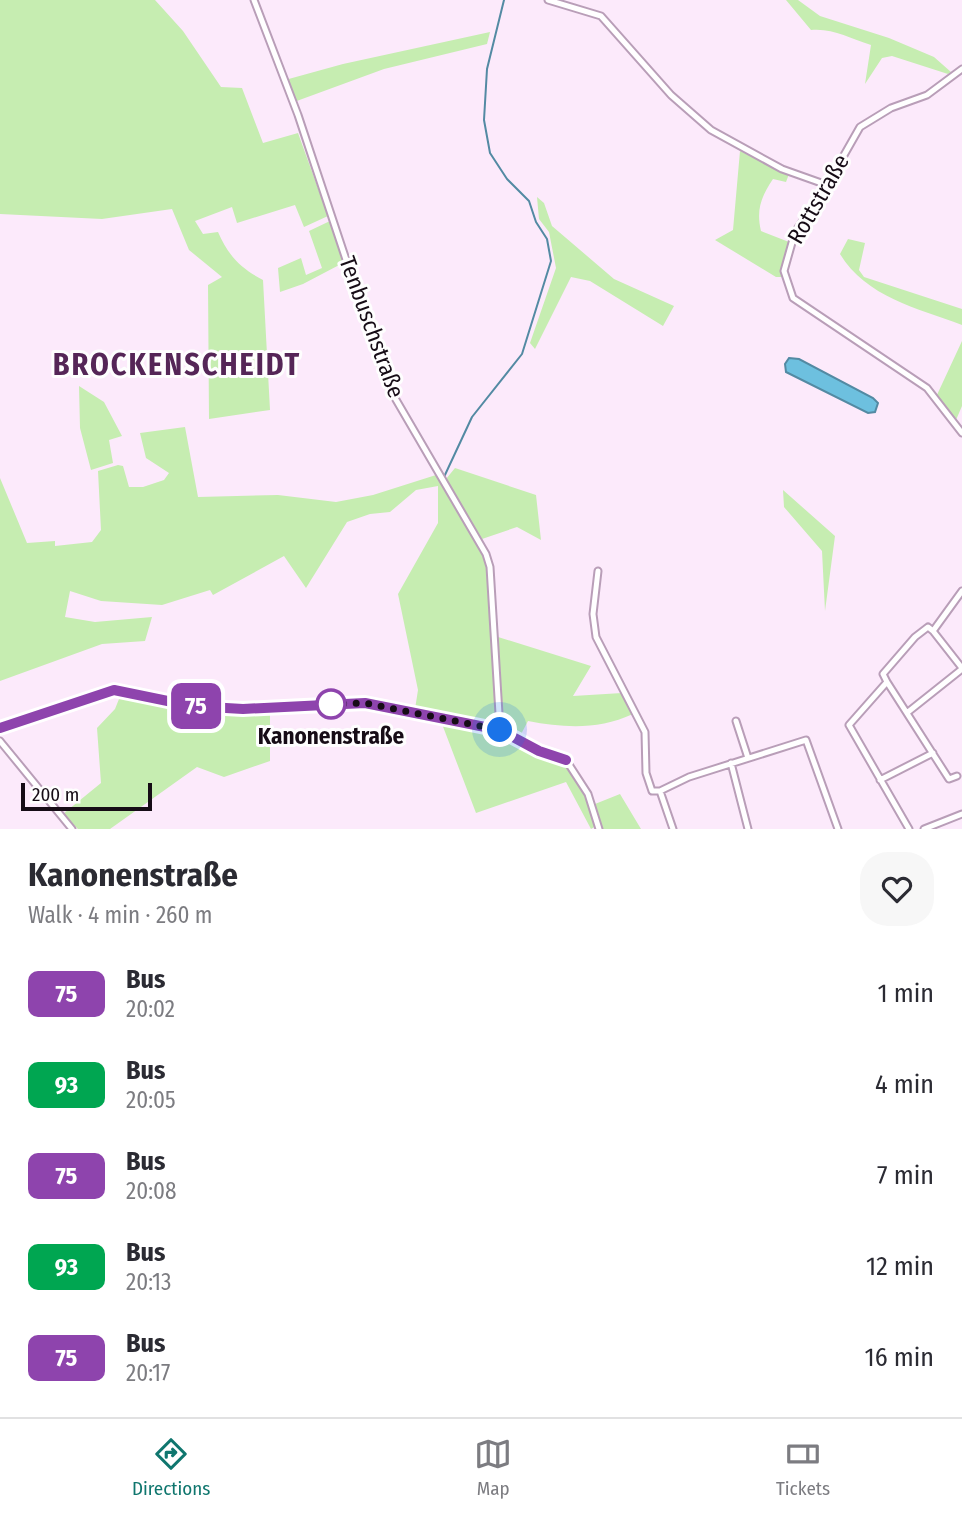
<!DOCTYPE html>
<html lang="en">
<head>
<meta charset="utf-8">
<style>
  :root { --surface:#fff; --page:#f7f7f7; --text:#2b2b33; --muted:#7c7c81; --line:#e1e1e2; --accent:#0f766e }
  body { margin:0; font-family:"Fira Sans Condensed",sans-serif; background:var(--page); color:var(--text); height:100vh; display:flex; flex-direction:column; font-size:26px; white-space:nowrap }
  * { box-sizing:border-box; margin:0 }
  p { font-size:23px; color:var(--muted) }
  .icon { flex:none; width:38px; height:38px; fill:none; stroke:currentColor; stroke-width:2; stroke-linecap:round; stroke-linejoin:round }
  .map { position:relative; height:829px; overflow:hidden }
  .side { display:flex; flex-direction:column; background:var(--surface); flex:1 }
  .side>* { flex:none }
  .badge { padding:0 14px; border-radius:10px; font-size:24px; line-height:46px }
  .scale { position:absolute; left:21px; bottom:18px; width:131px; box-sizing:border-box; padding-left:7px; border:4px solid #160c16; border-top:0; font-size:19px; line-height:24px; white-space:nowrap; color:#160c16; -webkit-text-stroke:5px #fefefe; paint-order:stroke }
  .you { position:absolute; width:35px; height:35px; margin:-18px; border:5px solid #fff; border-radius:50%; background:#1a73e8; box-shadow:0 0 0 10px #1a73e833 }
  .map>.badge { position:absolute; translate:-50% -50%; box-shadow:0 0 0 4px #fff }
  .round { display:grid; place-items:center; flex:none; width:74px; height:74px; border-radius:28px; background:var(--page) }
  .headline { display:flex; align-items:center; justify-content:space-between; height:119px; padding:0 28px }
  h1 { font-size:33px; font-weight:700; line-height:52px }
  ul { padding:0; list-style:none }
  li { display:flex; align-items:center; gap:21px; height:91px; padding:0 28px }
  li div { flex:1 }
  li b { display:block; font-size:26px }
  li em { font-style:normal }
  li .badge { min-width:77px; font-weight:700; text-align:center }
  .dock { display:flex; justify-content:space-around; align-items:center; height:98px; border-top:2px solid var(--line); background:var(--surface); font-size:19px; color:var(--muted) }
  .dock a { display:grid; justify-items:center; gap:4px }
  .dock .on { color:var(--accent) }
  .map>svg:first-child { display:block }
  .green { fill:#c6edb1 }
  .water { fill:#6dc0df; stroke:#538aa3; stroke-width:2 }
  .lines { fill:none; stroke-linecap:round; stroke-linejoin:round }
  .stream { stroke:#538aa3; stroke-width:2 }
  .minor-casing { stroke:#b99eb8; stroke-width:9 }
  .minor { stroke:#fff; stroke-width:5 }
  .line-casing { stroke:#fff; stroke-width:16 }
  .line { stroke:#8e44ad; stroke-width:10 }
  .walk { stroke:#160c16; stroke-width:7; stroke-dasharray:0 12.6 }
  .stop-dot { fill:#fff; stroke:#8e44ad; stroke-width:3.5 }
  .labels { text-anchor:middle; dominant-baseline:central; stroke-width:6; stroke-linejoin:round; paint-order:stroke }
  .street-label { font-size:23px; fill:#160c16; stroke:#fefefe }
  .stop-label { font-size:23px; font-weight:bold; fill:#160c16; stroke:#fefefe }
  .district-label { font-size:30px; font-weight:bold; letter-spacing:2px; fill:#552657; stroke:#fefefe }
</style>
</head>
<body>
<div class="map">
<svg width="962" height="829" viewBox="0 0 962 829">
  <rect width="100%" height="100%" fill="#fceafb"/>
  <path class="green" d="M0 0H155L183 31 221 87 242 88 263 143 298 133 328 216 304 227 295 205 237 223 232 207 195 221 203 234 218 232C228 255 240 268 263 280L270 410 209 419 208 285 222 277 189 250 172 209 102 219 0 214Z
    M786 0H798L820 16 889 38 934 57 951 72 948 74 892 56 882 58 865 84 871 45C849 38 833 28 811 30Z
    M490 32 487 44 384 69 294 102 285 80 343 64Z
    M740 151 789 174 786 182 773 179C761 197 756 210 761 231L789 242 781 277H776L715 240 733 230Z
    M537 197 544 203 552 226 614 279 674 306 663 326 590 281 571 277 535 349 530 343 556 268 549 232 539 219Z
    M330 221 343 263 303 284 280 292 278 268 301 258 306 275 322 268 309 231Z
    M848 239 865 243 859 270 864 277 962 309V325C917 308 866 297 840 254Z
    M962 341V406L956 420 936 397Z
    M79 386 104 402 122 436 109 440 113 463 91 470 80 428Z
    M185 427 198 497 278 495 336 502 373 495 436 475 479 547 486 564 496 725 445 715 439 710 415 709 418 690 398 594 438 523V486L416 490 390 512 370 514 347 522 306 588 284 556 213 595 210 590 162 605 101 601 70 591 65 617 95 622 152 617 145 641 102 644 0 681V478L27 543 55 541V546L92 542 101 530 98 471 118 465 123 466 129 487H143L164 480 169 473 146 458 140 433Z
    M455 468 536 495 541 540 517 527 482 539 446 479Z
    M783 490 835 536 825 611 822 551 784 507Z
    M498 637 591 666 573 696 622 693 633 714C598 730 565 728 528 721L519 738 504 729Z
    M121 694C170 706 219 719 270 713V761L224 777 197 767 110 829H78L63 814 101 783 97 728 115 709Z
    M442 724 500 733 541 755 567 764 590 805 596 826 591 829 566 782 476 813Z
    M620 794 641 829H602L595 804Z"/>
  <path class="water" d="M789 358 799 359 873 398 878 403 875 412 868 413 786 372 785 364Z"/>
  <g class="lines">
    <path class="stream" d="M444 477 472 417 522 354 551 261 547 239 536 222 529 201 507 179 490 153 484 120 487 69 504 0"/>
    <defs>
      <path id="minor" d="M254 0 298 115 388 386 486 554 490 567 500 730
        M548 0 601 16 671 95 711 130 782 169 827 185
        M962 69 927 95 891 108 860 127 827 185 795 232 784 271 793 298 927 388 962 433
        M598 571 593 614 596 637 645 732 646 773 652 791H660
        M962 591 933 631 962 668
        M887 682 949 779 957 776
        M908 712 962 669
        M736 721 748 758
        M0 728 114 690 192 706 243 709 365 703 500 730 539 751 566 760 588 794 599 829
        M0 741 72 829
        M731 763 748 829
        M880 780 933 753
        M660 791 689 777 806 740 838 829
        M660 791 673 829
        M909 829 849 725 887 682 883 674 915 637 928 627 933 631
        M924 829 962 814"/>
    </defs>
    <use href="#minor" class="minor-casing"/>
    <use href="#minor" class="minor"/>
  </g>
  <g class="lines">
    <defs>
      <path id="line" d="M0 728 114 690 192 706 243 709 365 703 500 730 539 751 566 760"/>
    </defs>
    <use href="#line" class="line-casing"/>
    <use href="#line" class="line"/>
    <path class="walk" d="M331 704 365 703 500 730"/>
  </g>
  <circle class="stop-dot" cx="331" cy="704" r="14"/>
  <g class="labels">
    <g class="street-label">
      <text transform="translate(818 199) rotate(-60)">Rottstraße</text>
      <text transform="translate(372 327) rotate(70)">Tenbuschstraße</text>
    </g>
    <g class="stop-label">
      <text x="331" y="736">Kanonenstraße</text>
    </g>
    <g class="district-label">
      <text x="177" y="365">BROCKENSCHEIDT</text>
    </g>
  </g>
</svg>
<div class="scale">200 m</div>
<div class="you" style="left:500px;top:730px"></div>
<b class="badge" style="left:196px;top:706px;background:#8e44ad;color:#fff">75</b>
</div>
<section class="side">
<div class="headline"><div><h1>Kanonenstraße</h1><p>Walk · 4 min · 260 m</p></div><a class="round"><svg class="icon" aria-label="heart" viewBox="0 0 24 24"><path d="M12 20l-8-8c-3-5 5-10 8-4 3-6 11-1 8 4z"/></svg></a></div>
<ul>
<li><span class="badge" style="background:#8e44ad;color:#fff">75</span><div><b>Bus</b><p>20:02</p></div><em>1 min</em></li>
<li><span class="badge" style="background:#00a651;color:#fff">93</span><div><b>Bus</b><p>20:05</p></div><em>4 min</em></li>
<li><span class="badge" style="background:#8e44ad;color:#fff">75</span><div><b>Bus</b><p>20:08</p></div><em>7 min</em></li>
<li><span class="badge" style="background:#00a651;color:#fff">93</span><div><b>Bus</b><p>20:13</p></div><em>12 min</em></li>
<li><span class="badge" style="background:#8e44ad;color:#fff">75</span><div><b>Bus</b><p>20:17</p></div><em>16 min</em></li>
</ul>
</section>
<nav class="dock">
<a class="on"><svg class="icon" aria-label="directions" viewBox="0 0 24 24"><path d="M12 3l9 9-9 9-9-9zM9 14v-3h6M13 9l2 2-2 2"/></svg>Directions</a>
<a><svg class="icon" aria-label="map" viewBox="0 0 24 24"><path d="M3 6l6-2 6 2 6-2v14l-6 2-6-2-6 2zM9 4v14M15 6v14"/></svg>Map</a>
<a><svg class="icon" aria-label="tickets" viewBox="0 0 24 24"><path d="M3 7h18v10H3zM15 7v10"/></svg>Tickets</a>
</nav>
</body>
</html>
